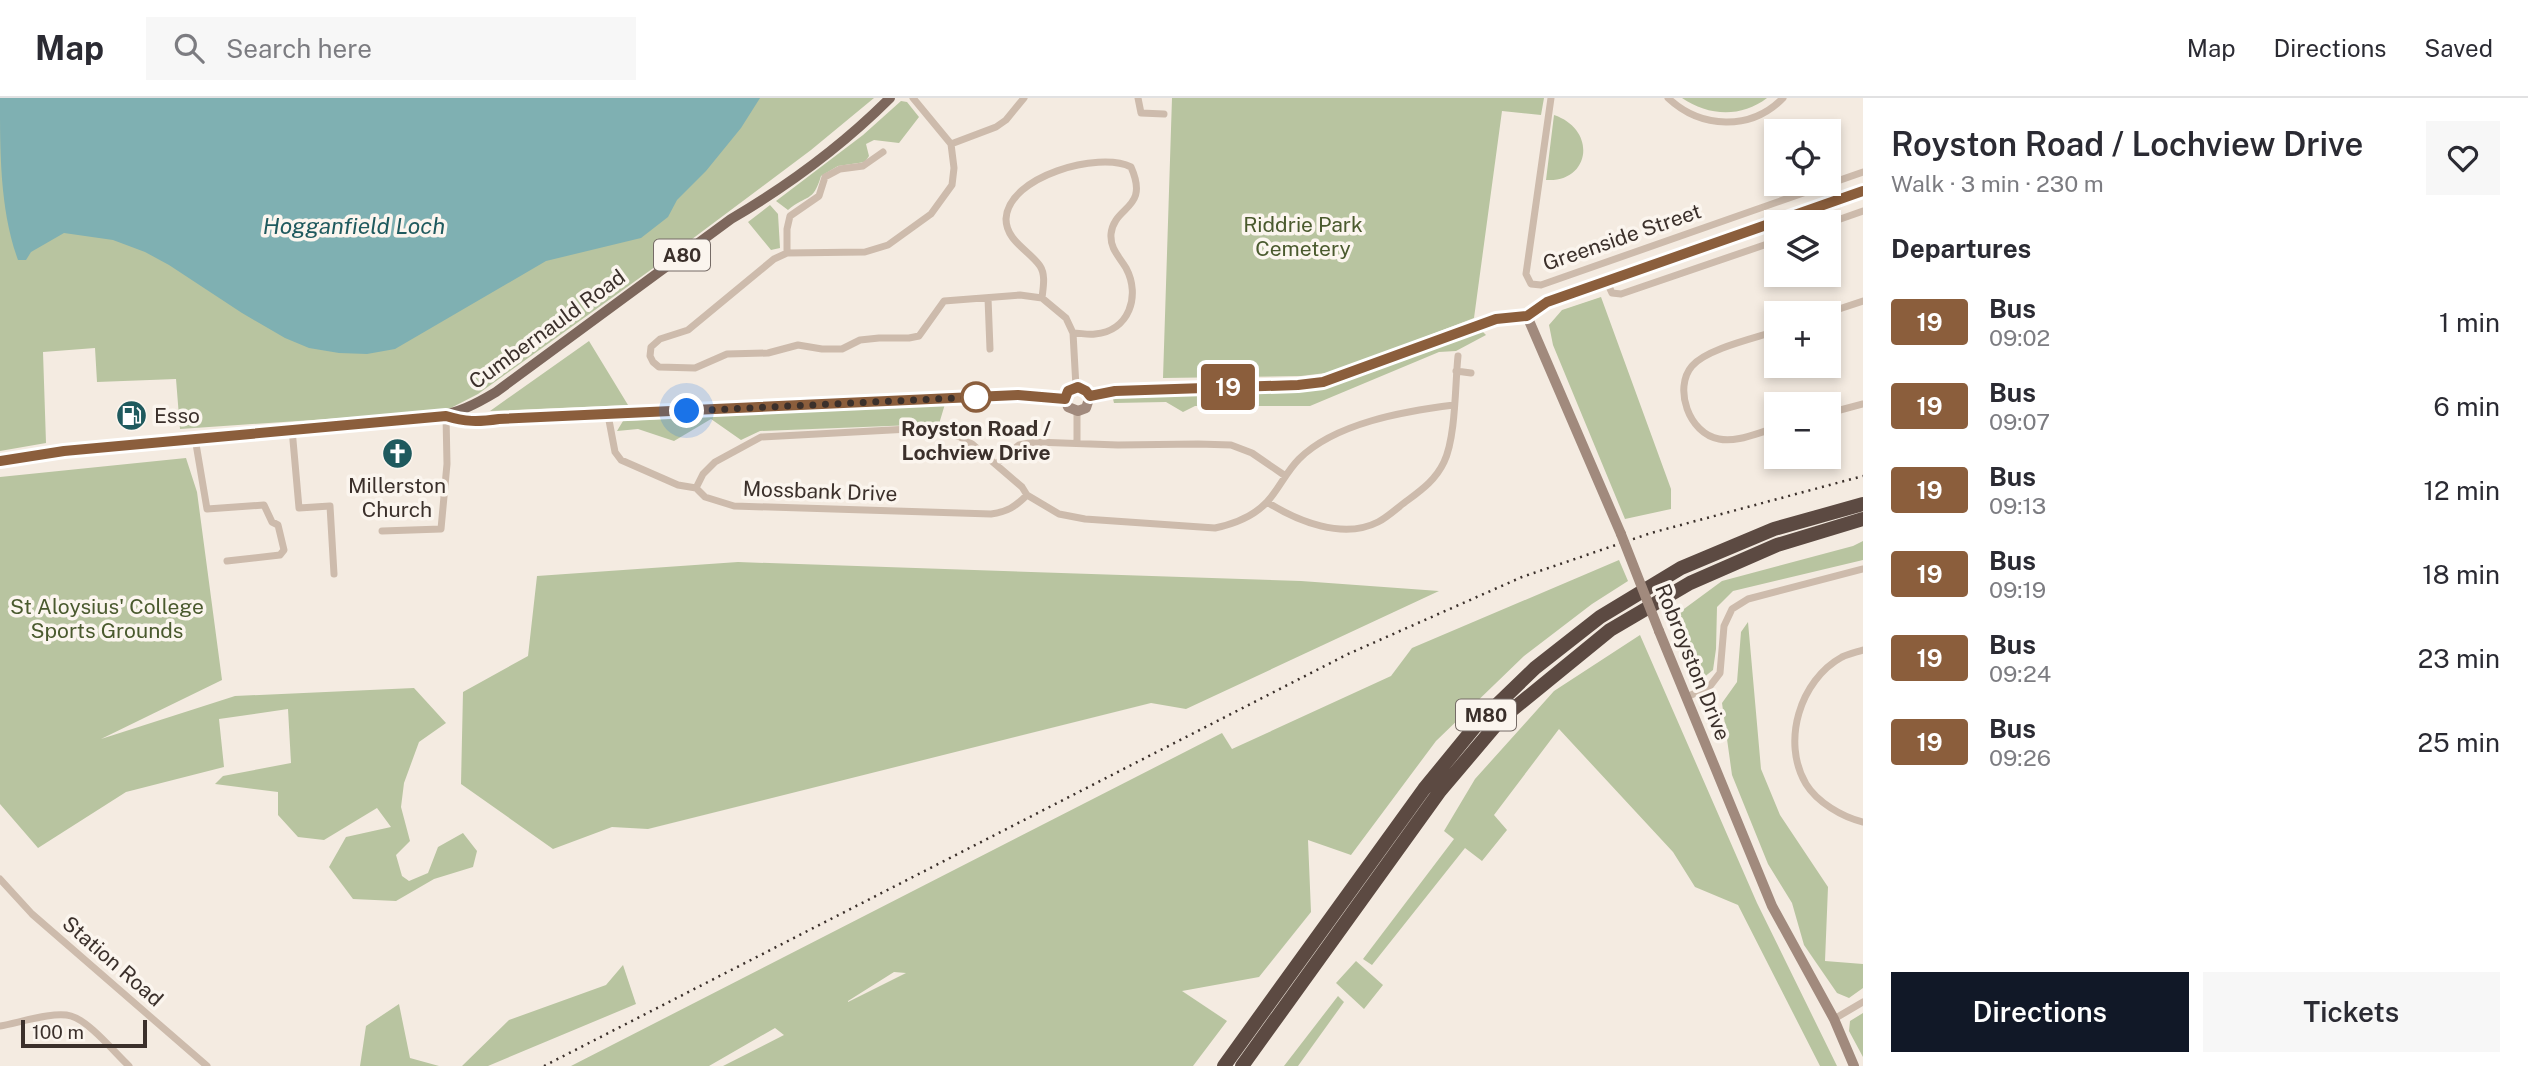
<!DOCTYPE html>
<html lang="en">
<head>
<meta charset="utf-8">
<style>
  :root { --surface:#fff; --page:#f7f7f7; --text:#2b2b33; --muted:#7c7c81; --line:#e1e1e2; --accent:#111827 }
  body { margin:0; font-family:"Public Sans",sans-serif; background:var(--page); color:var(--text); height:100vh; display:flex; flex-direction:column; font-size:26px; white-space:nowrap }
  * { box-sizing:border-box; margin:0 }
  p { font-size:23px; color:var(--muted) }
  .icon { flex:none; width:38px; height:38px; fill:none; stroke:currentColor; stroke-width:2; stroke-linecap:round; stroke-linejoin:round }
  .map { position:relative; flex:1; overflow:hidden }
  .side { display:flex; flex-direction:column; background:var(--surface); width:665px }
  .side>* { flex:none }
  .badge { padding:0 14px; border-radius:5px; font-size:24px; line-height:46px }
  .controls { position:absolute; left:1764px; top:21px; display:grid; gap:14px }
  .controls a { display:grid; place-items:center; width:77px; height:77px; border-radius:0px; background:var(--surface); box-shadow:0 4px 10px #0003; font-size:35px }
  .scale { position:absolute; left:21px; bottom:18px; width:126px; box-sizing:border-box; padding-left:7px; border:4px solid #3b302b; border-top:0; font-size:19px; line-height:24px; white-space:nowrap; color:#3b302b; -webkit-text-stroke:5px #fbf5ee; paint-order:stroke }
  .you { position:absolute; width:35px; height:35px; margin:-18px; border:5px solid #fff; border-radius:50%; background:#1a73e8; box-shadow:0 0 0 10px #1a73e833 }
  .map>.badge { position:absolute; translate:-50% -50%; box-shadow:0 0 0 4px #fff }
  h2 { padding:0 28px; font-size:26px; line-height:63px }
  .round { display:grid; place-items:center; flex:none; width:74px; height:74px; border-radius:0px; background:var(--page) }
  .overview { display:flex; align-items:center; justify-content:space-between; height:119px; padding:0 28px }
  h1 { font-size:33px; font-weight:600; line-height:52px }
  .button { display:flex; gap:14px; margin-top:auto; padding:14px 28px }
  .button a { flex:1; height:80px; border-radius:0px; background:var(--accent); color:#fff; font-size:28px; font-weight:600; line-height:80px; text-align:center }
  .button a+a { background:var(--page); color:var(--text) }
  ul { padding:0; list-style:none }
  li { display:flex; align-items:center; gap:21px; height:84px; padding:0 28px }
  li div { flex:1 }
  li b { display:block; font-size:26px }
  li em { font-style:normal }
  li .badge { min-width:77px; font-weight:700; text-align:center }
  header { display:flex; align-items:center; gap:42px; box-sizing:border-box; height:98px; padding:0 35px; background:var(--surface); border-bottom:2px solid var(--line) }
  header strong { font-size:33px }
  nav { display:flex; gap:38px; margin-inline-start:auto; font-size:24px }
  .search { width:490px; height:63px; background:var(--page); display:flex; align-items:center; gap:18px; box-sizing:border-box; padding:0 24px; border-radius:0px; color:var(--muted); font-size:26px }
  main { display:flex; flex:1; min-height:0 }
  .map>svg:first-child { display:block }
  .green { fill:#b8c4a0; fill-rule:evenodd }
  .water { fill:#7fb0b2 }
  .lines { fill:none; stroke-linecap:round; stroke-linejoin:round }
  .street { stroke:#cdbbac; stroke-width:7 }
  .secondary { stroke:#a18a7d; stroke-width:10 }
  .primary { stroke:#7d675c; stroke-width:10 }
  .highway { stroke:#5c4a42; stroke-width:14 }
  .rail { stroke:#3b302b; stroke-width:2.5; stroke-dasharray:2 5; stroke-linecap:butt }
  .secondary-bridge { stroke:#a18a7d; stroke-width:10 }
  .line-casing { stroke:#fff; stroke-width:16 }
  .line { stroke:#8b5e3c; stroke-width:10 }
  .walk { stroke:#3b302b; stroke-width:7; stroke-dasharray:0 12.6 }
  .stop-dot { fill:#fff; stroke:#8b5e3c; stroke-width:3.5 }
  .labels { text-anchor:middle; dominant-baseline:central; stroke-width:7; stroke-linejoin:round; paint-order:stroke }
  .shield { fill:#fbf5ee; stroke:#756b66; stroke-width:2 }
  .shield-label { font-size:19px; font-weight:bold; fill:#3b302b }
  .park-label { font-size:21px; fill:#4a5a2e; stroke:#fbf5ee }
  .street-label { font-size:21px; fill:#3b302b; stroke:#fbf5ee }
  .poi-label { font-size:21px; fill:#3b302b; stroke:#fbf5ee; text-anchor:start }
  .stop-label { font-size:21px; font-weight:bold; fill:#3b302b; stroke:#fbf5ee }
  .water-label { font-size:23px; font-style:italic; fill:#1f5a5e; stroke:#fbf5ee }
</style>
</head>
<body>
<header>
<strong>Map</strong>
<div class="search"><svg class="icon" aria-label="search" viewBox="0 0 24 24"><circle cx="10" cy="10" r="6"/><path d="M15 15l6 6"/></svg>Search here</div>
<nav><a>Map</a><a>Directions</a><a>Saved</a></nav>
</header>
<main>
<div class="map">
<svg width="1863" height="968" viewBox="0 0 1863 968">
  <rect width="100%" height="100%" fill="#f4ebe1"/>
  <path class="green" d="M0 0H874L811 52 652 171 478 296 445 313 180 331 176 281 97 284 95 250 43 254 46 345 0 353Z
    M1172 0H1544L1541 17 1502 13 1474 220 1334 274 1301 278 1163 280Z
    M1682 0H1767C1741 20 1708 18 1682 0Z
    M901 3 907 4 919 19 899 45 874 42 866 46 869 58 865 64 838 68 821 78C813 105 807 96 788 112L776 103 863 37Z
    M1554 17C1598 32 1590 85 1546 82Z
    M770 107 778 116 780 150 771 152 748 124Z
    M1601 199 1671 391V411L1625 421 1553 247 1549 227 1562 212Z
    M1482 233 1486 237 1456 253 1439 254 1310 308H1195L1183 314 1166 304 1114 305 1113 301 1128 298 1297 293 1323 290Z
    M589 243 628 307 490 313Z
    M945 306 939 326 760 333 741 342 711 321 674 343 638 331 617 333 623 323Z
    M186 360 197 394 222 582 101 641 235 598 414 590 446 625 419 644 404 685 401 709 410 743 396 757 402 778 409 783 428 775 438 749 463 735 477 753 473 769 434 781 396 803 353 801 329 769 346 739 391 729 377 710 324 742 298 739 278 717V694L215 686 223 678 291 665 288 611 219 621 224 669 126 694 38 750 0 706V379Z
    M1863 443V462L1733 493 1717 509 1716 551 1713 572 1703 580 1688 577 1669 522 1722 483 1853 448Z
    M1619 462 1628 483 1592 506 1524 558 1436 643 1351 757 1308 742 1311 814 1259 879 1182 893 1227 923 1193 968H723L784 937 775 930 709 968H571L1222 635 1232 651 1391 578 1412 550ZM894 874 906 875 848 904V903Z
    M738 464 1301 483 1439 493 1186 611 1151 605 648 731 612 729 553 751 461 686 463 594 528 558 537 478Z
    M1748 524 1761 671 1780 717 1828 789 1825 863 1863 866V890L1849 900 1837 895 1804 847 1792 805 1768 766 1732 677 1722 605 1737 584 1741 534Z
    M1640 537 1757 805 1837 968H1820L1738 807 1695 789 1673 754 1559 631 1494 717 1507 732 1482 763 1465 750 1372 867 1363 861 1454 741 1444 733 1475 681 1554 593Z
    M1356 863 1383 887 1364 911 1336 885Z
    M623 867 636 906 488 968H462L509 922 606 887Z
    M1338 898 1344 904 1298 968H1284Z
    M399 906 410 960 439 968H360L366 928Z
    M1863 915V959L1849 933 1850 923Z"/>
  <path class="water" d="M0 0H760L741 30 706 73 677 102 668 119 641 140 546 163 395 251 367 256 339 255 309 250 285 240 242 215 169 167 145 154 113 142 64 135 31 154 26 162H18C0 112 0 55 0 0Z"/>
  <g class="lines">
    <path class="street" d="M913 0 951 46 954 70 952 87 931 116 888 147 865 154 787 155 774 161 688 232 660 241 651 249 650 258 653 264 659 269 695 270 727 256 768 255 798 247 822 251H842L860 242 879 240H909L919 238 944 203 1020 197 1042 200 1066 220 1073 235 1076 289
      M1138 0 1141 15 1164 16
      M1551 0 1526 176 1531 186 1541 187 1863 74
      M1668 0C1701 31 1751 33 1783 0
      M951 46 996 29 1006 22 1024 0
      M1829 125 1863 113
      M787 155V131L790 118 819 98 825 79 840 71 863 68 883 54
      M1606 182 1612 195 1621 196 1776 143
      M988 200 990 251
      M1042 200C1043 190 1046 177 1040 168 1030 153 1006 143 1006 121 1008 78 1099 53 1131 69 1150 112 1114 107 1111 136 1110 151 1119 158 1126 170 1141 198 1129 233 1095 236 1088 237 1080 235 1073 235
      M1827 215 1863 203
      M1776 233C1755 240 1706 251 1692 268 1673 290 1689 336 1719 341 1737 345 1759 334 1776 330
      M1456 273 1471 275
      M1829 315 1863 306
      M608 317 615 354 621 362 678 387 696 390 705 399 734 408 991 416C1007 414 1015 409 1027 397
      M292 331 299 410 330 408 334 476
      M195 340 207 411 264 407 272 424 278 427 284 452 280 457 227 463
      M1077 345V313
      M996 366 1019 347 1035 344 1118 347 1198 346 1231 347 1252 355 1284 377
      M696 390 703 376 715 364 761 339 928 330 960 339 972 346 1022 389 1027 397 1059 416 1085 421 1215 430C1234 426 1253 419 1267 404 1279 391 1286 374 1299 361 1335 325 1405 313 1454 307
      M1267 404C1297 423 1343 442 1378 424 1388 419 1398 409 1408 402 1423 391 1436 381 1444 364 1456 339 1455 286 1458 258
      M382 433 441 431 447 366 446 318
      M1863 552C1857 554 1848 556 1842 559 1800 582 1781 644 1806 686 1817 704 1842 719 1863 724
      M1687 599 1710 588 1720 575 1724 528 1732 511 1748 501 1863 471
      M0 781 32 816 207 968
      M1834 921 1863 904
      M0 928C18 925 54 913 71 918 89 923 115 955 129 968"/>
    <path class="secondary" d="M1527 218 1621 436
      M1090 298 1115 294 1298 287 1323 284 1496 221 1527 218 1547 204 1863 93
      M1065 301 1068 309 1078 313 1086 310 1090 298
      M1065 301C1068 287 1082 286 1090 298
      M446 318C465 324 479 324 499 322L1018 297 1065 301
      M1659 533 1772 808 1834 921 1854 968"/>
    <path class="primary" d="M0 363 64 353 433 319C457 316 476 306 496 294L731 121C789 87 843 47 890 0"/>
    <path class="highway" d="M1224 968 1424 691 1478 625 1535 570 1600 519 1681 470 1774 431 1863 406
      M1242 968 1440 693 1501 621 1610 532 1690 485 1777 447 1863 421"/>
    <path class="rail" d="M544 968 1348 556 1522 479 1651 435 1863 378"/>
    <path class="secondary-bridge" d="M1621 436 1659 533"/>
  </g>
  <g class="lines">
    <defs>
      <path id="line" d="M0 363 64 353 446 318C465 324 478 324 499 321L1018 297 1065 301 1068 293 1078 289 1086 293 1090 298 1115 293 1298 287 1323 284 1496 221 1527 218 1547 204 1863 93"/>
    </defs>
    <use href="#line" class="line-casing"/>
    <use href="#line" class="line"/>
    <path class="walk" d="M687 313 976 299"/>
  </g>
  <defs>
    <symbol id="fuel-disc" viewBox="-11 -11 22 22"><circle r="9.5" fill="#1f5a5e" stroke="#fbf5ee"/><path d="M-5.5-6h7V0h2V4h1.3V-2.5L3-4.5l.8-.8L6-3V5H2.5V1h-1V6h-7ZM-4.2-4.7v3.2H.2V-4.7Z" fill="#fff"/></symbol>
    <symbol id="church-disc" viewBox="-11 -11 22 22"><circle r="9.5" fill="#1f5a5e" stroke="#fbf5ee"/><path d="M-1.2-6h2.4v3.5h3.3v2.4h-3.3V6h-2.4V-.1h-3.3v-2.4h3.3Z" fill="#fff"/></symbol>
  </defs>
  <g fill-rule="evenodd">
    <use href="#fuel-disc" x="114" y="300" width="35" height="35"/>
    <use href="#church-disc" x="380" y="338" width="35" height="35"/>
  </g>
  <circle class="stop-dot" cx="976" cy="299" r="14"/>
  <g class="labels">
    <g class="shield">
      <rect x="654" y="141.5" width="56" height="31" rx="5"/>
      <rect x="1456" y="601.5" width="60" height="31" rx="5"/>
    </g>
    <g class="shield-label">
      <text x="682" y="157">A80</text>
      <text x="1486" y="617">M80</text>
    </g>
    <g class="park-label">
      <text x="1303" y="126">Riddrie Park<tspan x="1303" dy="24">Cemetery</tspan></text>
      <text x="107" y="508">St Aloysius' College<tspan x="107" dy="24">Sports Grounds</tspan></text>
    </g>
    <g class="street-label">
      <text transform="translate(1622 139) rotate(-19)">Greenside Street</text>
      <text transform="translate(547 231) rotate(-36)">Cumbernauld Road</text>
      <text transform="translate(820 393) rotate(2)">Mossbank Drive</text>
      <text transform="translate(1693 564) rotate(68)">Robroyston Drive</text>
      <text transform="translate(113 863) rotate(41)">Station Road</text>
    </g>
    <g class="poi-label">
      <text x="154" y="317">Esso</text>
      <text x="397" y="387" text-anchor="middle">Millerston<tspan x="397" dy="24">Church</tspan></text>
    </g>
    <g class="stop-label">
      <text x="976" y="330">Royston Road /<tspan x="976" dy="24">Lochview Drive</tspan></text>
    </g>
    <g class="water-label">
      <text x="354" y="127">Hogganfield Loch</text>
    </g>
  </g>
</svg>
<div class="controls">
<a><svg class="icon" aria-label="locate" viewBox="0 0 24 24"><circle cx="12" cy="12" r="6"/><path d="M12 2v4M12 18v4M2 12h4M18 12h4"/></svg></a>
<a><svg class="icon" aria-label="layers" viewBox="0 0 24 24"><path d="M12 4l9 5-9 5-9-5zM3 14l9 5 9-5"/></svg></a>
<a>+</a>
<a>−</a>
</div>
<div class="scale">100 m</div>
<div class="you" style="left:687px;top:313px"></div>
<b class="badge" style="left:1228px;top:289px;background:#8b5e3c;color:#fff">19</b>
</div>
<section class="side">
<div class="overview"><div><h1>Royston Road / Lochview Drive</h1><p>Walk · 3 min · 230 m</p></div><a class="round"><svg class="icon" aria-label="heart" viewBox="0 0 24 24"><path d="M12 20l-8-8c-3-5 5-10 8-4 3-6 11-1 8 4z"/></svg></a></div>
<h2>Departures</h2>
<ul>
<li><span class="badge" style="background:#8b5e3c;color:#fff">19</span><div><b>Bus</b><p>09:02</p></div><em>1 min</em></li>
<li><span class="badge" style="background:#8b5e3c;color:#fff">19</span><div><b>Bus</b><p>09:07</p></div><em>6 min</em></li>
<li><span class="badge" style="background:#8b5e3c;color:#fff">19</span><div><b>Bus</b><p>09:13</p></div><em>12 min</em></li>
<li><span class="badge" style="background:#8b5e3c;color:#fff">19</span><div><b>Bus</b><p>09:19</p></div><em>18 min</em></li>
<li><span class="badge" style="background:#8b5e3c;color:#fff">19</span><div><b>Bus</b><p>09:24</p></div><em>23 min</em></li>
<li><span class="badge" style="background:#8b5e3c;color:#fff">19</span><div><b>Bus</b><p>09:26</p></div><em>25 min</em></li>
</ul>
<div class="button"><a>Directions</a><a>Tickets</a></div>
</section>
</main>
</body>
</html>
